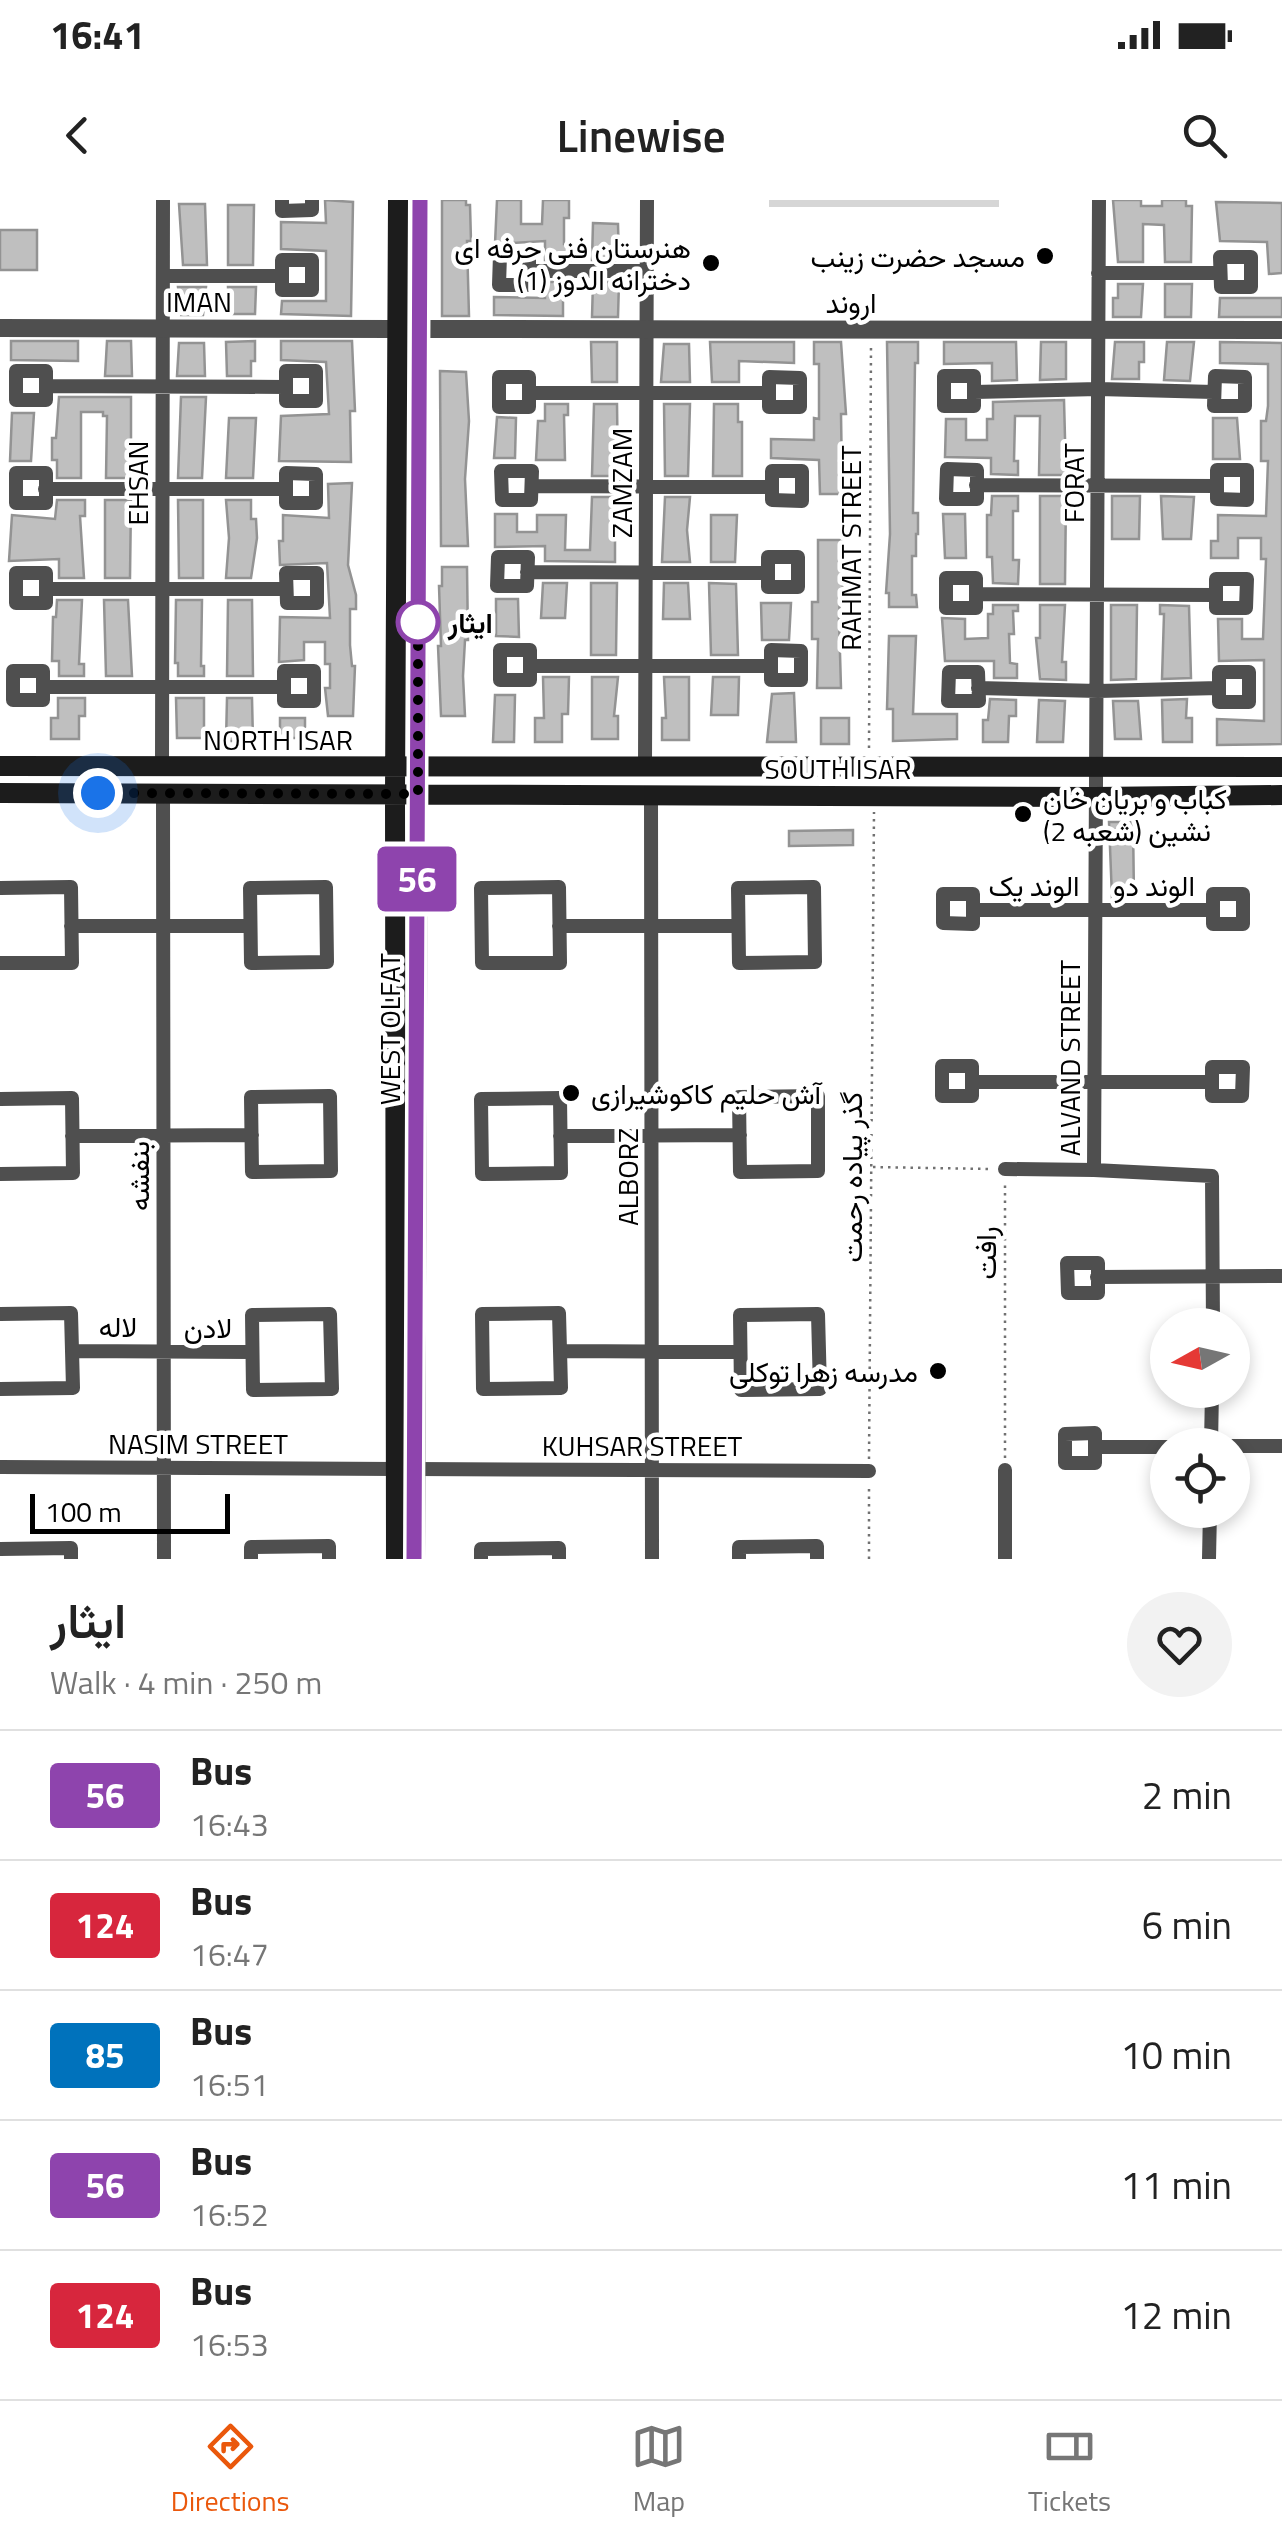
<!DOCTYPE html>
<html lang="en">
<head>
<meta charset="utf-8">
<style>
  :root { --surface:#fff; --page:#f2f2f2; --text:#222; --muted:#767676; --line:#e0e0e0; --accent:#ea580c }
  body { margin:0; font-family:"Titillium Web",Vazirmatn,sans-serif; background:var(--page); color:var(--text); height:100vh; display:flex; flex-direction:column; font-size:38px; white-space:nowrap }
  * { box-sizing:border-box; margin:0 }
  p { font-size:32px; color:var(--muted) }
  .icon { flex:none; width:55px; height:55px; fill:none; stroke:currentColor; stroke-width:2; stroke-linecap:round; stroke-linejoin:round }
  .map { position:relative; height:1359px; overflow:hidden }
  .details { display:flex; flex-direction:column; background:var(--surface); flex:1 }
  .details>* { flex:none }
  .badge { padding:0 20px; border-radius:8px; font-size:35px; line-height:65px }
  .needle { width:65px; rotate:262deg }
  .tools { position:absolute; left:1150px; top:1108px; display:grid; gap:20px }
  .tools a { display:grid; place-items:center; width:100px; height:100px; border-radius:50%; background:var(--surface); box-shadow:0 5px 15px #0003; font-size:50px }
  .scale { position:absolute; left:30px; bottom:25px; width:200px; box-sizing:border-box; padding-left:10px; border:5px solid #000; border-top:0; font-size:28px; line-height:35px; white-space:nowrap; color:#000; -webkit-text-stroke:8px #fff; paint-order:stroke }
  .you { position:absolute; width:50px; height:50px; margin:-25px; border:8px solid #fff; border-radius:50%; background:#1a73e8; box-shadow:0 0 0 15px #1a73e833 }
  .map>.badge { position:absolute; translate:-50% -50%; box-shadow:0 0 0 5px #fff }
  .round { display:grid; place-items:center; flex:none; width:105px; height:105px; border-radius:52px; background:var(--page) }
  .head { display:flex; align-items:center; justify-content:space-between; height:170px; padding:0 50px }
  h1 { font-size:48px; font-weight:600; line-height:75px }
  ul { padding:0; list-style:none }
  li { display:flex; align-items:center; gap:30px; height:130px; padding:0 50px; border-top:2px solid var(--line) }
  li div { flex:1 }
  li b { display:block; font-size:38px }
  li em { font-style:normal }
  li .badge { min-width:110px; font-weight:700; text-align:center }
  .status { display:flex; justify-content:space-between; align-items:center; height:70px; padding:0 50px; background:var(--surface); direction:ltr }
  .status svg { height:28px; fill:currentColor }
  header { display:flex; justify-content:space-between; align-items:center; height:130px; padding:0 50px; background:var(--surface); font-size:45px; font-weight:600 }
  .dock { display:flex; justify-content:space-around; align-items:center; height:140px; border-top:2px solid var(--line); background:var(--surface); font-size:28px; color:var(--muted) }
  .dock a { display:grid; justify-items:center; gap:5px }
  .dock .current { color:var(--accent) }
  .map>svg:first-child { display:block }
  .green { fill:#d6d6d6 }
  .building { fill:#bfbfbf; stroke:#939393; stroke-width:2.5 }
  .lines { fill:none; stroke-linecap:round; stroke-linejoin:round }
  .path { stroke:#717171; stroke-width:2.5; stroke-dasharray:2.5 5; stroke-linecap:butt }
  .minor { stroke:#4f4f4f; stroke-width:14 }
  .tertiary { stroke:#4f4f4f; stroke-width:18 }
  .secondary { stroke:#1c1c1c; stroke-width:20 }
  .line-casing { stroke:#fff; stroke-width:22 }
  .line { stroke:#8e44ad; stroke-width:15 }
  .walk { stroke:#000; stroke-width:10; stroke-dasharray:0 18 }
  .poi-dot { fill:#000; stroke:#fff; stroke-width:4 }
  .stop-dot { fill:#fff; stroke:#8e44ad; stroke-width:5 }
  .labels { text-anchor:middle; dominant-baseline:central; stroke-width:9; stroke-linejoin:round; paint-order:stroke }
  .poi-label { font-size:28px; fill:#000; stroke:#fff; text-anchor:end }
  .street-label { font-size:28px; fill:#000; stroke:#fff }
  .stop-label { font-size:28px; font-weight:bold; fill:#000; stroke:#fff; text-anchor:start }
</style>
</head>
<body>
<div class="status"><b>16:41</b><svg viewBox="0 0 49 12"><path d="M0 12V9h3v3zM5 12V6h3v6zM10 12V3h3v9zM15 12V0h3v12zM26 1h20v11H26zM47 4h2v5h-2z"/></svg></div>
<header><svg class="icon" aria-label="back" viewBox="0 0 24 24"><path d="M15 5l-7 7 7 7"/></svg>Linewise<svg class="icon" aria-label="search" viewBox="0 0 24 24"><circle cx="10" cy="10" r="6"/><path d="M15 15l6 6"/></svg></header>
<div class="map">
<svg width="1282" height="1359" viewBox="0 0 1282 1359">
  <rect width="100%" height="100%" fill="#fff"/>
  <path class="green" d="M769 0H999V7H769Z"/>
  <path class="building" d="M325 0 353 2 351 116 281 114 282 101H326V51L281 49V22L326 23Z
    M442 0H466V5H470L471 41H467L469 116H442Z
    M497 0H521V24H542L543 0H569V18H564V44H571V60H545V41L495 44Z
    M1113 0H1141V6H1162V0H1186V6H1192L1191 62H1165L1164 25 1143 24V62H1118Z
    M1216 2 1282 3V73L1269 74 1267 42 1220 41Z
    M179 4H205L207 65H183Z
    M228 5H254L253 65H228Z
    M593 23 618 24 619 60H592Z
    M0 30H37V70H0Z
    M545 82H570V94H563V116L494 115V97L545 98Z
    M593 82H619L618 117H592Z
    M1118 84H1143L1141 117H1113V98H1118Z
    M1165 84H1192L1191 117H1165Z
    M178 87H206L203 115H181Z
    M228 87H256L255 114H229Z
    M1220 98H1282V117H1219Z
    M11 141H78V161L11 160Z
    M107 141H131L132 176H105Z
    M255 141V161H251V176H227L226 142Z
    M281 141H352L355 211H350L351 262 279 261 281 216 329 214 326 162 281 160Z
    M591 142H617V182H592Z
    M710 142H794V163L739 161V182H712Z
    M814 142H841L846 214H841L842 278H848V294H820L819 260 771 258V239L814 240V218L819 219V164H814Z
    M887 142H918V163H915L913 313H918V334H916V356H912V395H916L917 407H889V393H886L890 334Z
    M944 142H1016L1017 180 992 181V163L944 164Z
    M1041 142H1066V179L1040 180Z
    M1115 142H1144V162H1139V179H1112Z
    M1167 142H1194L1190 181 1164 180Z
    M1220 142 1282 143V544L1217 545V519L1264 521V460L1219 461 1218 419H1242V439H1263L1266 359H1261V338H1238V358H1211V341H1218V315L1266 316 1268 261H1261V221H1266L1268 206V164L1220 163Z
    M179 143H204L205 176H177Z
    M664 144H689L690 182H661Z
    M440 171 466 172 469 221 465 279 468 346H441Z
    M59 197H131V278H106L107 216H103V212H81V278H57V260H52V238H56Z
    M181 197H206L202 278H178Z
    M1064 200 1066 275H1039L1040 216H1015L1014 261H1018V275L991 274V258L945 257 946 219H966V240H987V219H993V202Z
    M545 204H568V215H564L565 260H536L538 221H545Z
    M594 204H617L618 276H592Z
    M664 204H690L688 276H665Z
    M714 204H738V222H742V276H713Z
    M12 213H34L31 261H10Z
    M497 217 516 218 515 258H494Z
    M229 218H256L253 278H226Z
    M1213 218H1237L1240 259H1213Z
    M352 283 348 365 356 395V409H350V445L352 466H355L353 516H328L325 488H330V464H325V442H304V460L279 462 280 417 330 418 327 363 280 365 279 341H283V315L329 318 328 284Z
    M992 296H1018V311H1013V360H1019L1018 384 993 383 992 357H987V315H991Z
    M1040 296H1066L1065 384H1040Z
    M1112 296H1140L1139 339H1112Z
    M1161 296 1194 297 1191 339H1163Z
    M592 297H615V362L545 361V346L495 347V314H517V332H537V315H566L565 350H590Z
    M665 297H690L687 330 690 362H662Z
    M57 300H85V316H80L84 378H59V359L9 361 12 315 55 319Z
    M105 300H131L130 378H105Z
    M178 300H203V378H179Z
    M226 300H251V319H256L257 338 251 378H226L229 338Z
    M943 314H965L966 358H945Z
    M711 315H737L735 362H711Z
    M818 340H842L843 396H840L839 419 841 488H817L818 439H812V402H818Z
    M442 367H467L468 440H465L463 476 465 516H441L438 446H441L439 386H442Z
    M543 383H567L565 418H541Z
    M591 383H617L616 455H591Z
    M664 383H688L690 419H663Z
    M709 383 736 384 738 455H711Z
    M496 399H518L519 437 496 436Z
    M57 400H82L79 464H84V476H59V461H52L53 417H56Z
    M104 400H128L132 476H106Z
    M176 400H202L201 466H204V476H178V463H175Z
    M228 400H252L253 476H227Z
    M761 403H791L789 440H762Z
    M993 405H1018V411H1013L1014 434H1009L1010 463 1017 464V478H994V461H945L942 418 965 419V439L988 438V414H993Z
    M1040 405H1065L1062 462H1066V480L1040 479 1036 438H1040Z
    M1111 405H1137L1136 479 1111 480Z
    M1160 405 1189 406 1191 478 1162 479 1164 414H1160Z
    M889 436H916L913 514H957V539L893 541V509H887Z
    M543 477H569L568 514H562V542H535V518H544Z
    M592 477H618L614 516H618V539H592Z
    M664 477H689V540H662V518H666Z
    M713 477H739L738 515H711Z
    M794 493 796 542H767L772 494Z
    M495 495H515L514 542H493Z
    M58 498H85V516H79V539H51V518H58Z
    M176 498H204V538H177Z
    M227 498H252L253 541H226Z
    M990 499 1016 500V516H1009L1008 542H983V520H988Z
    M1187 499 1186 518H1192V542H1163L1162 500Z
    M1039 500 1065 501 1063 542H1037Z
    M1113 501H1138L1141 539H1115Z
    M280 518H305V538H280Z
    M821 518H849V544H821Z
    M1109 622H1133L1134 698H1112Z
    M853 630V645L789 646V631Z"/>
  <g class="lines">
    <path class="path" d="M869 548 871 146
      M873 967 990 969
      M1005 1258V981
      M869 1259 874 612
      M869 1359V1287"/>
    <path class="minor" d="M282 0V11L312 10V0
      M1099 0 1094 970 1212 976 1213 1125
      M500 55H529V85H499Z
      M1220 57H1251V87H1221Z
      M282 60H312V90H282Z
      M529 71H647
      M1098 73H1220
      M163 76H282
      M16 171H46V200H16Z
      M286 171H316V201H286Z
      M944 176H974V206H944Z
      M1215 176 1245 177V206H1214Z
      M499 177H529V207H499Z
      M769 177 800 178V207H769Z
      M46 186 286 187
      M974 192 1098 189 1214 192
      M529 193H769
      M947 269 977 270V299H946Z
      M1217 270H1247V300L1217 299Z
      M501 271H532L531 300H502Z
      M772 271H802V301L772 300Z
      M16 273H46V303H16Z
      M286 273 316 274V303H286Z
      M976 285 1217 286
      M532 286 772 287
      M45 289H286
      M498 357H528L527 386H497Z
      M768 357H798V387H768Z
      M527 372 768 373
      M16 373H46V403H16Z
      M286 373H317V403H287Z
      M946 378H976V408H946Z
      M1216 379H1247L1246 408H1216Z
      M46 389H286
      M976 394 1216 395
      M500 450H530V480H500Z
      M771 450 801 451V480H771Z
      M530 466H771
      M13 471H43V500H13Z
      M284 471H314V501H284Z
      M949 472H978L979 501H948Z
      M1219 472H1249V502H1219Z
      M43 487H284
      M978 488 1098 491 1219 488
      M162 566 163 0
      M645 567 647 0
      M163 593 164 1359
      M651 595 652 1359
      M326 687 327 762 251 763 250 688Z
      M559 687 560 763H482L481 688Z
      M814 687 815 762 739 763 738 688Z
      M0 688 71 687 72 763H0
      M943 694H973V724L943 723Z
      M1213 694H1243V724H1213Z
      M973 710H1213
      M71 726H250
      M559 726H738
      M942 866H972V896H942Z
      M1212 867H1243L1242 896H1212Z
      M972 882H1212
      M330 896 331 971 252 972 251 897Z
      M818 896V971L740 972 739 897Z
      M560 898 561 973 482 974 481 899Z
      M0 899 72 898 73 973 0 974
      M72 936 252 935
      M560 936 740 935
      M1005 969 1094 970
      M1067 1063H1098V1093H1068Z
      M1097 1077 1282 1076
      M559 1113 561 1188 483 1189 482 1114Z
      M0 1114 71 1113 73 1188 0 1189
      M330 1114 332 1189 253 1190 252 1115Z
      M818 1114 820 1189 741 1190 740 1115Z
      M72 1151 252 1152
      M560 1151 740 1152
      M1095 1233V1263H1065V1234Z
      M1211 1245 1212 1190
      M1232 1246H1282
      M1095 1247H1168
      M0 1267 396 1269
      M414 1269 869 1271
      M0 1349 71 1348V1359
      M251 1359V1347L329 1346V1359
      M481 1359V1349L559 1348V1359
      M739 1359V1347L817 1346V1359
      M1005 1359V1270
      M1209 1359 1210 1310"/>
    <path class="tertiary" d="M0 128 397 129
      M420 129 1282 130"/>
    <path class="secondary" d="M0 566 1282 567
      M0 593 1095 597 1282 595
      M396 1359 395 595 398 0
      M415 1359 420 0"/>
  </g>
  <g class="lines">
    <defs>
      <path id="line" d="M414 1359 420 0"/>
    </defs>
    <use href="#line" class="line-casing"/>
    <use href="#line" class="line"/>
    <path class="walk" d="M98 593 418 594V418V422"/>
  </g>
  <g class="poi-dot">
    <circle cx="1045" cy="56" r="10"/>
    <circle cx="711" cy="63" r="10"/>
    <circle cx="1023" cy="614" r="10"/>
    <circle cx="571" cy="893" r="10"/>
    <circle cx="938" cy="1171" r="10"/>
  </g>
  <circle class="stop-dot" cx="418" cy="422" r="20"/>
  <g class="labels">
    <g class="poi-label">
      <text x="691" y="47">هنرستان فنی حرفه ای<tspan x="691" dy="32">دخترانه الدوز (1)</tspan></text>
      <text x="1025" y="56">مسجد حضرت زینب</text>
      <text x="1043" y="598" text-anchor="start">کباب و بریان خان<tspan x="1043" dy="32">نشین (شعبه 2)</tspan></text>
      <text x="591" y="893" text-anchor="start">آش حلیم کاکوشیرازی</text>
      <text x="918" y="1171">مدرسه زهرا توکلی</text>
    </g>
    <g class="street-label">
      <text x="199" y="101">IMAN</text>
      <text x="851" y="102">اروند</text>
      <text transform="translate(137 283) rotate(-90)">EHSAN</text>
      <text transform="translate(621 283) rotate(-90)">ZAMZAM</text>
      <text transform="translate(1073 283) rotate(-90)">FORAT</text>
      <text transform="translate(850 348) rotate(-90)">RAHMAT STREET</text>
      <text x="278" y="539">NORTH ISAR</text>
      <text x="838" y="568">SOUTH ISAR</text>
      <text x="1034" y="685">الوند یک</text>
      <text x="1154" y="685">الوند دو</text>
      <text transform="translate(389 829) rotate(-90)">WEST OLFAT</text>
      <text transform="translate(1069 858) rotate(-90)">ALVAND STREET</text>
      <text transform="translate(138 976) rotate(-90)">بنفشه</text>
      <text transform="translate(627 977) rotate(-90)">ALBORZ</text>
      <text transform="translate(851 977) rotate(-90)">گذر پیاده رحمت</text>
      <text transform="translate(985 1053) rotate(-90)">رافت</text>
      <text x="118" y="1126">لاله</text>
      <text x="208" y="1127">لادن</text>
      <text x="198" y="1243">NASIM STREET</text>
      <text x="642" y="1245">KUHSAR STREET</text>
    </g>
    <g class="stop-label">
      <text x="448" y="422">ایثار</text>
    </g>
  </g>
</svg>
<div class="tools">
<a><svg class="needle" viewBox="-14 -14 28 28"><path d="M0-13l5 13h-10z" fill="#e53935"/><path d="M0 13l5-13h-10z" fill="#767676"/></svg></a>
<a><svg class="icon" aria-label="locate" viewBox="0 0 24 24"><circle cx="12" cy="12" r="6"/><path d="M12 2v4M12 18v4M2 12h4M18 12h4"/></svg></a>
</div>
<div class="scale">100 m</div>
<div class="you" style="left:98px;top:593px"></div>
<b class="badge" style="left:417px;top:679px;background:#8e44ad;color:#fff">56</b>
</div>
<section class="details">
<div class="head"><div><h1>ایثار</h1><p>Walk · 4 min · 250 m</p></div><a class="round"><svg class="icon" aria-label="heart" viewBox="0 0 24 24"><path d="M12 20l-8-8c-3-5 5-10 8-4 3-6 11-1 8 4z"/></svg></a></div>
<ul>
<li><span class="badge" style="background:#8e44ad;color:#fff">56</span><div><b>Bus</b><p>16:43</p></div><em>2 min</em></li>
<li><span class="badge" style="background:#d7263d;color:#fff">124</span><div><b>Bus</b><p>16:47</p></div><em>6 min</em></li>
<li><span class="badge" style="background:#0072bc;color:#fff">85</span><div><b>Bus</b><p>16:51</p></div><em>10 min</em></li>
<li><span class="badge" style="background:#8e44ad;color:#fff">56</span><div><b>Bus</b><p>16:52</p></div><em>11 min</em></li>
<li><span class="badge" style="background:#d7263d;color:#fff">124</span><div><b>Bus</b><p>16:53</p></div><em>12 min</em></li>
</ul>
</section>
<nav class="dock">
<a class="current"><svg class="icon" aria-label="directions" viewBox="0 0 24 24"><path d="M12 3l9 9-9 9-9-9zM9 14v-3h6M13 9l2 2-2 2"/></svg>Directions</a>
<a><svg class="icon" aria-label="map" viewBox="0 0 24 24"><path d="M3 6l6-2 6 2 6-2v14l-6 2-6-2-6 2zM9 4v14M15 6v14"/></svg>Map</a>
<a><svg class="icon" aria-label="tickets" viewBox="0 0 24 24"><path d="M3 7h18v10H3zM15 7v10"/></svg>Tickets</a>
</nav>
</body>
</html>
